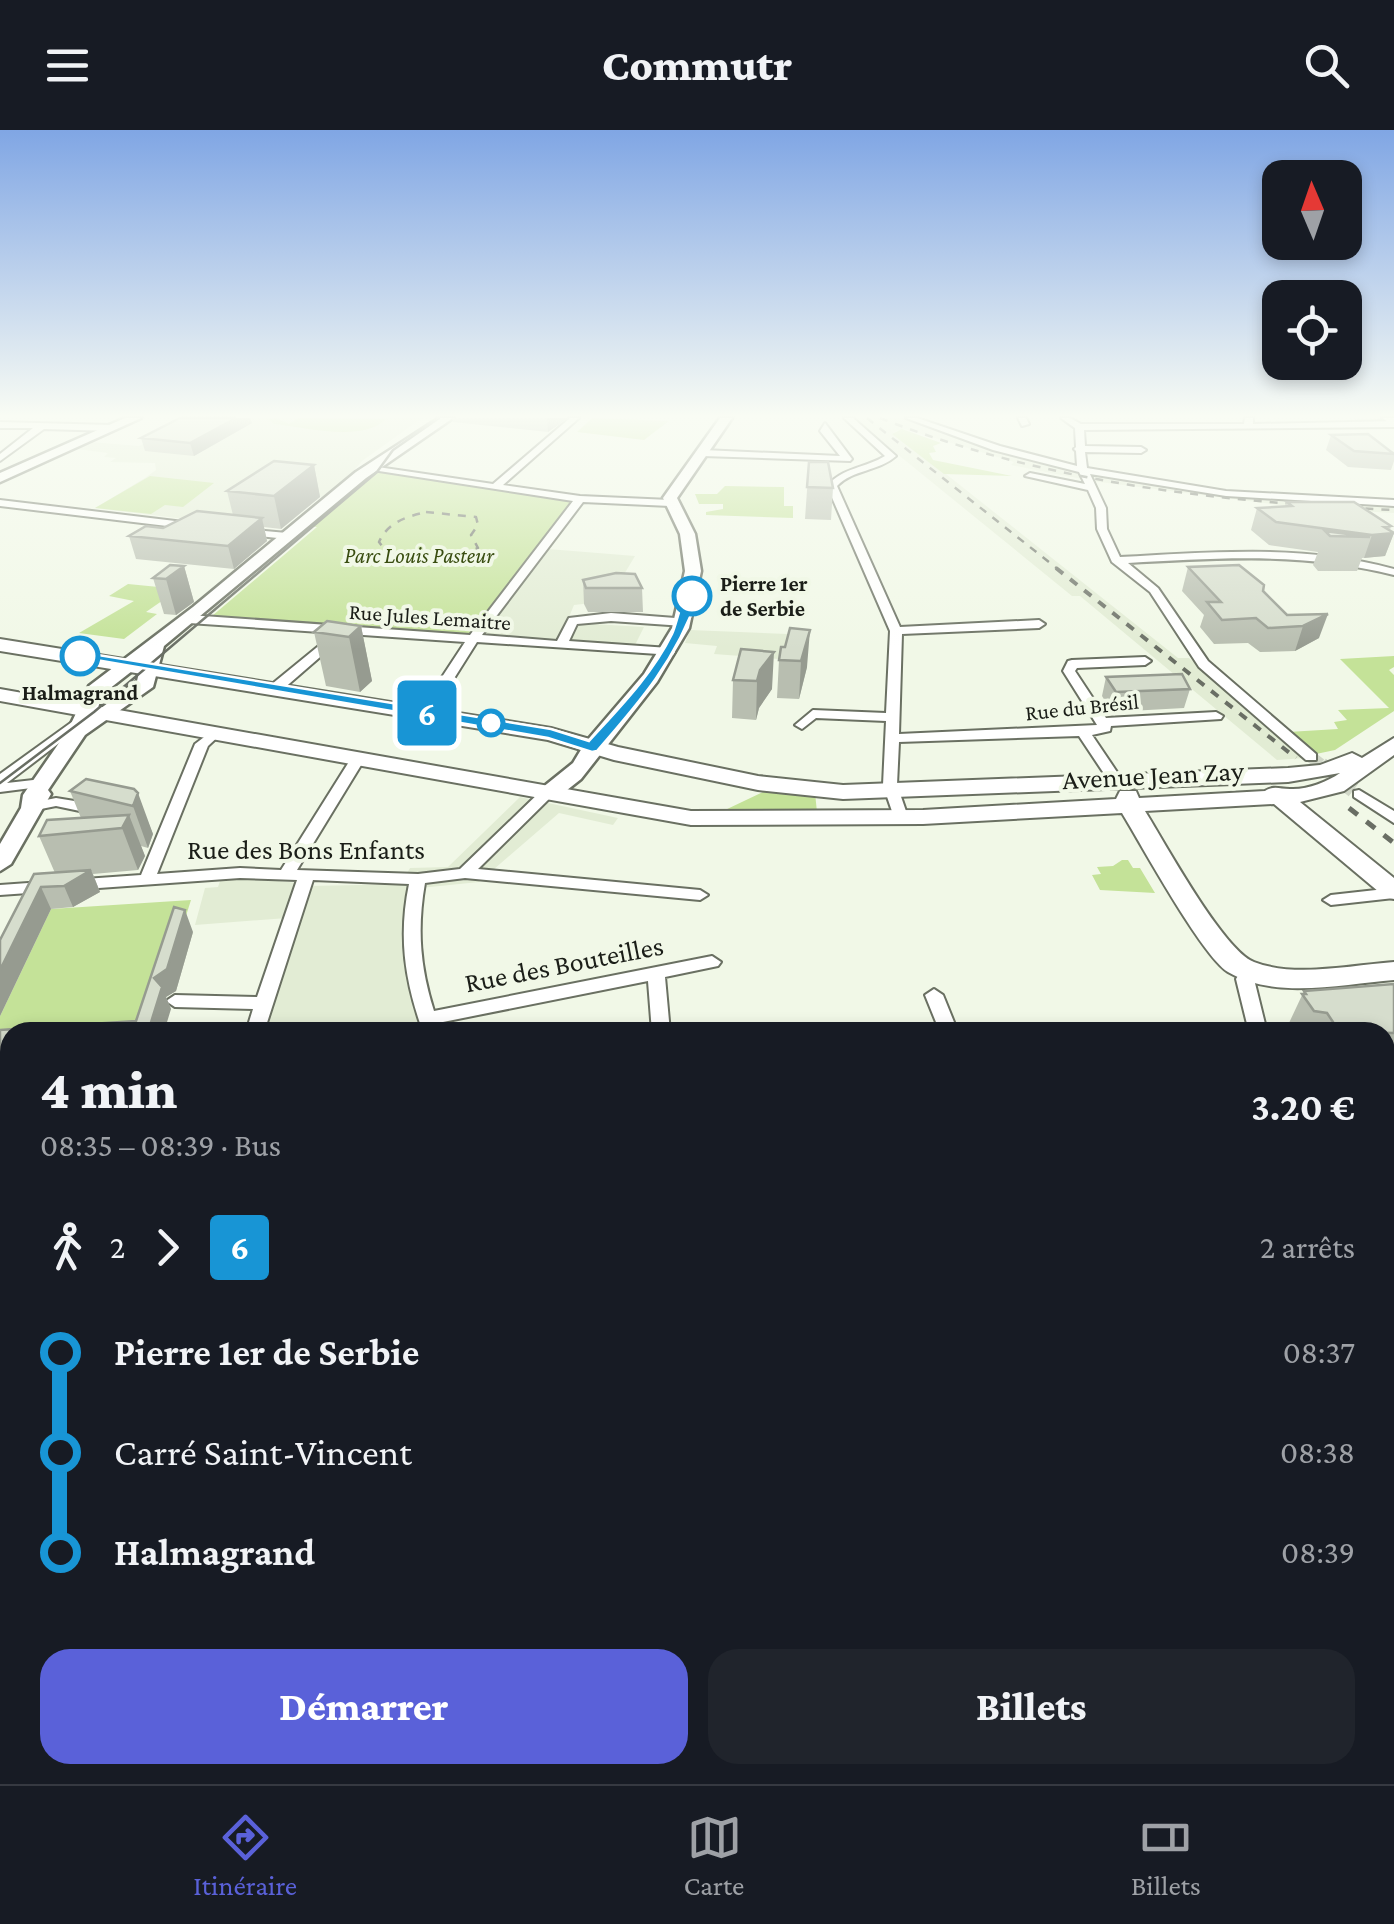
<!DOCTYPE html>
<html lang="fr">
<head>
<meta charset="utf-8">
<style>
  :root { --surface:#171b24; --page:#20242c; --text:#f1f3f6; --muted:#9ea1a6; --line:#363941; --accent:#5a61d9 }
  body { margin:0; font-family:"Crimson Pro",serif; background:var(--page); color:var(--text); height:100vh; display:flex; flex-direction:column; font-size:38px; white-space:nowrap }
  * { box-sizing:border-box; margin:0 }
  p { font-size:32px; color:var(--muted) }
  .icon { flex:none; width:55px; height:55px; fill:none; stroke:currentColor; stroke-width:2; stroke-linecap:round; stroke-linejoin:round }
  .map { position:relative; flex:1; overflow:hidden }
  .side { position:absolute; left:0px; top:892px; width:1395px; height:762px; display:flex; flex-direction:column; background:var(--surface); border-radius:30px 30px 0 0; box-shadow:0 5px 15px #0003 }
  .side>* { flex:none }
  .badge { padding:0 20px; border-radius:8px; font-size:35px; line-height:65px }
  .needle { width:65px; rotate:358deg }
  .controls { position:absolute; left:1262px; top:30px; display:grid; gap:20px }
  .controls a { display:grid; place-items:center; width:100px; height:100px; border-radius:20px; background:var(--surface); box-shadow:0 5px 15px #0003; font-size:50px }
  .map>.badge { position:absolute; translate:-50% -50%; box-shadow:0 0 0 5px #fff }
  .legs { display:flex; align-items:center; gap:15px; height:110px; padding:0 40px; font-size:32px }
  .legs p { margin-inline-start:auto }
  .summary { display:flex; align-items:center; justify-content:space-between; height:170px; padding:0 40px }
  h1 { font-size:55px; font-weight:800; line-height:75px }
  .action { display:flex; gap:20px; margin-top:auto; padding:20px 40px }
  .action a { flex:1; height:115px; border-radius:30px; background:var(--accent); color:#fff; font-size:40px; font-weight:800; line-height:115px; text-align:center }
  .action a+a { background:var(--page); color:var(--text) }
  ul { padding:0 40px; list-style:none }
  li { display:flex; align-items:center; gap:35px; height:100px; font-size:38px }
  li i { display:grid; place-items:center; width:15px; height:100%; margin:0 12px; background:currentColor }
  li i::after { content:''; width:25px; height:25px; margin:-12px; border:8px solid; border-radius:50%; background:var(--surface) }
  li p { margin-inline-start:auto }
  li:first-child i { background:linear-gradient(#0000 50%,currentColor 0) }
  li:last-child i { background:linear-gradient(currentColor 50%,#0000 0) }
  header { display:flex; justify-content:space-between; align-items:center; height:130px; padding:0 40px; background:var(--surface); font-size:45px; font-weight:800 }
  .tabs { display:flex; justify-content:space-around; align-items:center; height:140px; border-top:2px solid var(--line); background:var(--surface); font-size:28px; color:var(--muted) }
  .tabs a { display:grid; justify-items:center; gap:5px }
  .tabs .selected { color:var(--accent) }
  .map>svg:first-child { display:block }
  .built { fill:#e2ecd4 }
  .green { fill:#c4e298 }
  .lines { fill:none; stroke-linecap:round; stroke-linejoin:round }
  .street-tunnel-far1 { stroke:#d1d7c8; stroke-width:12; stroke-dasharray:12 6; stroke-linecap:butt }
  .street-tunnel { stroke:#d1d7c8; stroke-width:16; stroke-dasharray:16 9; stroke-linecap:butt }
  .street-casing { stroke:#6a7062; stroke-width:4 }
  .secondary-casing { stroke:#6a7062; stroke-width:5 }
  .primary-casing { stroke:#6a7062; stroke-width:4 }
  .street { fill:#fff; fill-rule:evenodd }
  .secondary { fill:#fff; fill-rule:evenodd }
  .primary { fill:#fff; fill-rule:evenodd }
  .tram { stroke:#696e64; stroke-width:2.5 }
  .rail-far2 { stroke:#696e64; stroke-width:2.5; stroke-dasharray:8 8; stroke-linecap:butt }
  .rail-far1 { stroke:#696e64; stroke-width:4; stroke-dasharray:9 9; stroke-linecap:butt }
  .rail { stroke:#696e64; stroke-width:5; stroke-dasharray:11 11; stroke-linecap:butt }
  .wall { fill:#b8beb0 }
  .shaded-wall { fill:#969b90 }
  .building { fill:#d6ddcd; stroke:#969b90; stroke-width:2.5 }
  .line-1 { fill:#1895d5; stroke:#fff; stroke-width:2.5 }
  .stop-1-dot { fill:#fff; stroke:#1895d5; stroke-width:5 }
  .labels { text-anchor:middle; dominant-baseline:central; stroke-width:8; stroke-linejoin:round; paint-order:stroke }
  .far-park-label { font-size:22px; font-style:italic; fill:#394d10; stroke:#f1f8e7 }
  .far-stop-label { font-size:22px; font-weight:bold; fill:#1b1e18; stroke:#f1f8e7; text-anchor:start }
  .far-street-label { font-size:22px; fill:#1b1e18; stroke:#f1f8e7 }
  .street-label { font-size:28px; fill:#1b1e18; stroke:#f1f8e7 }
</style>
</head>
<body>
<header><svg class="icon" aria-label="menu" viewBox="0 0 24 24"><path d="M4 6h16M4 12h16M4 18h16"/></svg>Commutr<svg class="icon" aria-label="search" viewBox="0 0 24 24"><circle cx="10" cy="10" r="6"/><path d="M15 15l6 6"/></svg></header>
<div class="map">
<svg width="1394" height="1654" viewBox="0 0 1394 1654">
  <rect width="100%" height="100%" fill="#f1f8e7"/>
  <path class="built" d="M192 288H422L362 331 350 345 322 367 277 362 233 395 95 378 145 348 156 340 155 333 110 332 116 328 104 327 108 323 77 319 91 312 139 316Z
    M853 288H908L950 306 1169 358 1291 372 1394 378V383L1303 378 1092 351 1011 335 1014 332 905 299 893 302 1178 528H1189L1305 628 1277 630 1080 466H1072Z
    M548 419 635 426 608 471 574 475 559 511 484 505Z
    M576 493 644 497 634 517 567 513Z
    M690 500 788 504 792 530 714 524 717 516 685 513Z
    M520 667 618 688 613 695 559 683 479 752 410 759 403 789V823L422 902H262L309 756 409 754 406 745 410 738 448 737Z
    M248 748 298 753 287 788 195 795 205 758 218 757 220 751Z
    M1385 931H1394V1158L1385 1157Z
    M616 1645H1099L1050 1654H568Z"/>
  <path class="green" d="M276 288 289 294 298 288 386 289C362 313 305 297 274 294L268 289Z
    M592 288 669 291 644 310 577 302Z
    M902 299 941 313 933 316 936 322 929 323 933 330 1012 346 944 344 892 304Z
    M380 341 572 370 469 504 212 486 317 397 305 396 371 342Z
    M150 346 214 353 183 377 165 375 151 384 95 378Z
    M725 356 784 357V376H793V388L706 385V382L723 379V374H699L695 364H717Z
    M128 454 179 459 146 482 157 484 124 509 79 503 134 471 109 466Z
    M1394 526V537L1389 540 1394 545V581L1335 620 1316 624 1288 602 1338 599 1334 592 1347 590 1338 580 1389 578 1340 529Z
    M767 660 815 663 817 682 723 681Z
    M1122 730H1128L1133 738H1140L1155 763 1100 760 1092 745 1101 744 1097 737 1113 736Z
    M191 770 150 899 165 898 164 902H10L0 923V886L51 779Z"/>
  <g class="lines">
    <path class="street-tunnel-far1" d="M1311 627 1324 637"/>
    <path class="street-tunnel" d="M1321 635 1359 664"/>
    <defs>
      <path id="street" d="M570 288H579L503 355 580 366 670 370 675 373 670 376 583 372 482 505 557 511 569 488 611 483 688 489V495L684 496 611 491 577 494 569 511 669 518 675 522 673 525 477 512 431 585 426 586 419 582 465 512 189 493 183 489 189 485 470 505 573 371 366 339 371 336 493 354Z
        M844 288H853L896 326C878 342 853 339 837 356L900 497 1039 490 1045 494 1039 498 902 504 899 604 1097 595 1063 541 1068 531 1072 530 1145 527 1151 531 1145 535 1077 538 1075 541 1106 588 1216 582 1223 586 1221 589 1111 596 1110 601 1092 605 1123 651 1116 655 1111 654 1079 606 899 612 897 655 908 687 905 690H895L883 655 886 591 816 588 802 599 795 595 813 580 886 583 890 501 827 356C843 337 866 338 885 326Z
        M906 288H917L1000 316 1077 336 1076 321 1074 319 1076 317 1075 298 1061 288H1070L1081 294H1244L1245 288H1253V294L1394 291V297L1084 300 1085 316 1141 317 1146 320 1141 323 1085 322 1087 338 1226 361 1394 370V376L1226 366 1090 344 1106 378 1107 399 1120 427C1213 422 1303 414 1394 439V445C1303 422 1220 428 1128 433L1158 458 1208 531 1316 624V630H1306L1199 537 1150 462 1112 432 1097 399 1096 378 1088 360 1025 346 1030 343 1085 354 1079 342 993 320Z
        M1018 288H1026L1029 294 1022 296Z
        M0 292 112 295 116 298 112 301 44 299 0 331V324L33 298H0Z
        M825 293 852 329 850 331 703 326 698 323 703 320 840 326 820 301Z
        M0 370 192 393 197 396 192 399 0 376Z
        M243 399 287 403 292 406 287 409 239 404V400Z
        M332 505 342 508 282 560H272V554Z
        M83 584 90 588 88 591 7 653 42 649 49 653 47 656 0 662V644Z
        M216 598 223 602 208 616 157 744 240 738 281 740 352 627 359 623 366 627 297 740 418 744 460 739 543 659H553V665L478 739 700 760 708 765 700 770 465 748 425 753C417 799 420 837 434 881L712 826 721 832 718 836 665 847 670 902H652L648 851 438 893 441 902H423C405 852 398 807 409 754L313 750 264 902H246L253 879 175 877 166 871 175 865 257 867 297 750 240 748 0 765V755L141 745 195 614Z
        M1359 660 1394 681V693L1354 667V661Z
        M56 668 99 675 107 680 99 685 56 676 31 681 24 677 26 674Z
        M1394 758V768L1331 775 1323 770 1331 765Z
        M1249 836 1258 842 1254 849 1267 902H1249L1236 849 1243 838Z
        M934 859 943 865 958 902H940L925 865Z
        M0 963H10V977H0Z
        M1385 1155 1394 1157V1177L1385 1175Z
        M10 1202V1234L0 1239V1208Z
        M1394 1379V1405L1385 1406V1380Z
        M1385 1409 1394 1413V1452L1385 1448Z
        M1394 1524V1554L1385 1556V1526Z
        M178 1645H210L209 1654H177Z
        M511 1645H543V1654H511Z
        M767 1645H872L868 1654H769Z
        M1043 1645H1075L1079 1654H1047Z
        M1179 1645H1211L1215 1654H1183Z"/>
      <path id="secondary" d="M125 288H141L0 352V343Z
        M439 288H453L366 348 164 516 153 557 85 605 48 660 51 664 11 734 0 741V714L21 678 23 665 68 600 89 556 193 477 356 342ZM141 534 137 551 96 582 104 563Z
        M720 288H732L677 368 695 404 701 441 689 498 657 552 581 649 562 664 541 666 537 662 573 633 585 613 644 544 672 498 685 441 680 404 663 368Z"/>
      <path id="primary" d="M1382 288H1394V296Z
        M0 509 551 598 618 617 758 646 843 655 1288 638 1320 635 1352 623 1362 628 1394 608V625L1344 661 1300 672 1394 748V769L1385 767 1274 674 1145 681C1165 713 1223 820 1254 832 1295 848 1351 835 1394 832V850C1343 854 1275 870 1228 842 1202 826 1141 714 1122 683L923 694 691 695 0 571V559L691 681 923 680 1116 669 1120 661H1136L1139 668 1265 661C1275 655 1279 659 1290 659 1307 660 1327 652 1340 643L1288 652 843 669 758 660 614 630 548 610 0 521Z"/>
    </defs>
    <use href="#street" class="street-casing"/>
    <use href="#secondary" class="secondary-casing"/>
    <use href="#primary" class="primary-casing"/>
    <use href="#street" class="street"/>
    <use href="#secondary" class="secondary"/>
    <use href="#primary" class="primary"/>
    <path class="tram" d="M0 653 94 582 377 342 393 320 439 288"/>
    <path class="rail-far2" d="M867 288 1059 440
      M880 288C1046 353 1217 372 1394 380
      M426 382 476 387 478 395 471 405 478 418 436 434 392 429 379 412C388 392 406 387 426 382Z"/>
    <path class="rail-far1" d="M1056 438 1296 628"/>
    <path class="rail" d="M1349 678 1394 713"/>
  </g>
  <path class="wall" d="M452 288H568L548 302 453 292Z
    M252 293 194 326 145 321 141 308Z
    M1331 305 1394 322V331L1391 340 1348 337 1326 320Z
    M809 332 833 358 831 390 805 389Z
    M314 335 320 367 281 399 264 397 267 411 234 439 136 429 129 406 233 385 227 361Z
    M1287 372 1391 396 1390 400 1394 403 1385 426 1362 428 1357 441H1318L1313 435 1318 422 1269 415 1251 400 1257 378 1285 376Z
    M184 436 194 472 176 485 164 484 153 448Z
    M1188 437 1263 461 1287 485 1319 508 1295 521 1260 522 1248 513 1214 514 1200 497 1204 485 1182 461Z
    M583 450 642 458 643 482H588L584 474Z
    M361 496 372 551 360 562 326 556 314 502Z
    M785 517 807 537 799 569 777 568 779 530Z
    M741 519 772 559 759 578 756 590 732 588 733 550Z
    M1106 547 1190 559 1184 578 1112 582 1102 566Z
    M134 659 153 704 148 718 141 716 145 726 138 740 93 744 100 762 73 777 51 779 0 886V810L34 744 55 743 39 706 81 688 70 661Z
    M193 802 176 861 166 867 171 879 148 902H10V958H0V900L136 891Z
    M1394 854V931H1385V902H1295L1289 893 1304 861Z
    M10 1050V1187L5 1188 0 1191V1051Z
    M10 1317V1355H1L0 1319Z
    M539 1645H722L670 1654H539Z"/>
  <path class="shaded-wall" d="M236 288H250L252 293 194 326 190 313Z
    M547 288H568L548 302Z
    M314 335 320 367 281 399 274 366Z
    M262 388 267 411 234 439 228 416Z
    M1394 403 1385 426 1364 428 1372 405Z
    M184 436 194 472 176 485 166 449Z
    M1328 484 1319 508 1295 521 1303 496Z
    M361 496 372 551 360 562 349 507Z
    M810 500 807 537 799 569 801 531Z
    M774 522 772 559 759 578 756 590 757 551 760 540Z
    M138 663 153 704 148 718 133 676Z
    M129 685 145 726 138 740 122 698Z
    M91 740 100 762 73 777 64 756Z
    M41 757 51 779 0 886V840Z
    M185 780 193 802 176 861 166 867 171 879 164 902H148L154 848Z
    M10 1154V1172L1 1158Z
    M10 1552V1623L0 1631V1592Z"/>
  <path class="building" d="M180 288H236L190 313 141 308Z
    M1368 304 1394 324 1354 321 1331 305Z
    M274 331 314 335 274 366 227 361Z
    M809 332H828L833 358 807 357Z
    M1287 372H1354L1391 396 1384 397 1394 403 1372 405 1276 392 1257 378 1292 376Z
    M197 381 262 388 228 416 129 406 146 396 163 398Z
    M1325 401 1370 407 1330 406Z
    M170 435 184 436 166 449 153 448Z
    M1239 435 1264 455 1263 461 1287 485 1328 484 1303 496 1268 498 1256 488 1222 490 1207 472H1221L1188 437Z
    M616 443 635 444 642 458H586L583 450Z
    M327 491 361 496 349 507 314 502Z
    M790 498 810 500 801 531 779 530 781 517H785Z
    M741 519 774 522 760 540 757 551 733 550Z
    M1182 544 1190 559 1116 562 1106 547Z
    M86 649 134 659 138 663 133 676 70 661Z
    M129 685 122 698 39 706 47 690Z
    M91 740 64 756 41 757 0 840V810L34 744Z
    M174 777 185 780 167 839 154 848 162 857 148 902H10V934L0 935V900L136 891Z
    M1394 854V903L1349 902 1344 894 1335 895 1327 883 1314 881 1302 864H1306L1304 861Z
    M10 1050V1154L0 1158V1051Z
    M10 1317V1333L0 1334V1319Z
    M10 1407V1552L0 1592V1423L4 1408Z
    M539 1645H599L539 1654Z"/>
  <linearGradient id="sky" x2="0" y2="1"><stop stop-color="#80a6e4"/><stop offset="0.55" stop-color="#f9fcf4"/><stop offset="1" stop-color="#f9fcf4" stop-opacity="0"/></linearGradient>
  <rect width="1394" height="519" fill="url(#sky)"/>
  <path class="line-1" d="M692 463 698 466C677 529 640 572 597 621L592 622 548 608 73 526 80 522 551 599 589 611C619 578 652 545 672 504 678 491 679 470 692 463Z"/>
  <g class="stop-1-dot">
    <circle cx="692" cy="466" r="18"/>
    <circle cx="80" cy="526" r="18"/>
    <circle cx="491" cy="593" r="12"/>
  </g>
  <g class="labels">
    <g class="far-park-label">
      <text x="419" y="425">Parc Louis Pasteur</text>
    </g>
    <g class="far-stop-label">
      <text x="720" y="453">Pierre 1er<tspan x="720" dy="25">de Serbie</tspan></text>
      <text x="80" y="562" text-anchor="middle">Halmagrand</text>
    </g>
    <g class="far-street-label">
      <text transform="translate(430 487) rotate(4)">Rue Jules Lemaitre</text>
      <text transform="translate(1082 577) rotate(-6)">Rue du Brésil</text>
    </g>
    <g class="street-label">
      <text transform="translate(1153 645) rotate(-3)">Avenue Jean Zay</text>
      <text x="306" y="719">Rue des Bons Enfants</text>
      <text transform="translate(564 834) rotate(-11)">Rue des Bouteilles</text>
    </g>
  </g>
</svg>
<div class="controls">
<a><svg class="needle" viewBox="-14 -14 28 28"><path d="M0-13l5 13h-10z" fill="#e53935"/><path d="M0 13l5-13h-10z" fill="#9ea1a6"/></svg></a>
<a><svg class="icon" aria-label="locate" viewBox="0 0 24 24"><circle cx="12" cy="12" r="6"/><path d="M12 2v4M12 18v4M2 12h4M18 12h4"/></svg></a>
</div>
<b class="badge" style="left:427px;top:583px;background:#1895d5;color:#fff">6</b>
<section class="side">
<div class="summary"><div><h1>4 min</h1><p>08:35 – 08:39 · Bus</p></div><b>3.20 €</b></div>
<div class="legs"><svg class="icon" aria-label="walk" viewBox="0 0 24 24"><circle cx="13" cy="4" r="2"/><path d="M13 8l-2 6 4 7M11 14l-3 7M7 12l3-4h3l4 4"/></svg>2<svg class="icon" aria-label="forward" viewBox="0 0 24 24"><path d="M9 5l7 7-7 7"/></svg><b class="badge" style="background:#1895d5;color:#fff">6</b><p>2 arrêts</p></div>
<ul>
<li><i style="color:#1895d5"></i><b>Pierre 1er de Serbie</b><p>08:37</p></li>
<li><i style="color:#1895d5"></i><span>Carré Saint-Vincent</span><p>08:38</p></li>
<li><i style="color:#1895d5"></i><b>Halmagrand</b><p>08:39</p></li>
</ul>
<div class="action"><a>Démarrer</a><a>Billets</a></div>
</section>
</div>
<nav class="tabs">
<a class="selected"><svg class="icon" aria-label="directions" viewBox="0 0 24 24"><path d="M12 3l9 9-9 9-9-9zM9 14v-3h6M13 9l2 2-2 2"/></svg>Itinéraire</a>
<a><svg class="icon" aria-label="map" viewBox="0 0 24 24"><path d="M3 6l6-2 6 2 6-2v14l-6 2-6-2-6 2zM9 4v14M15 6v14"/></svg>Carte</a>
<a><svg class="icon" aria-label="tickets" viewBox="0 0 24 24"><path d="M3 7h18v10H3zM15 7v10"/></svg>Billets</a>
</nav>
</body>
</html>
